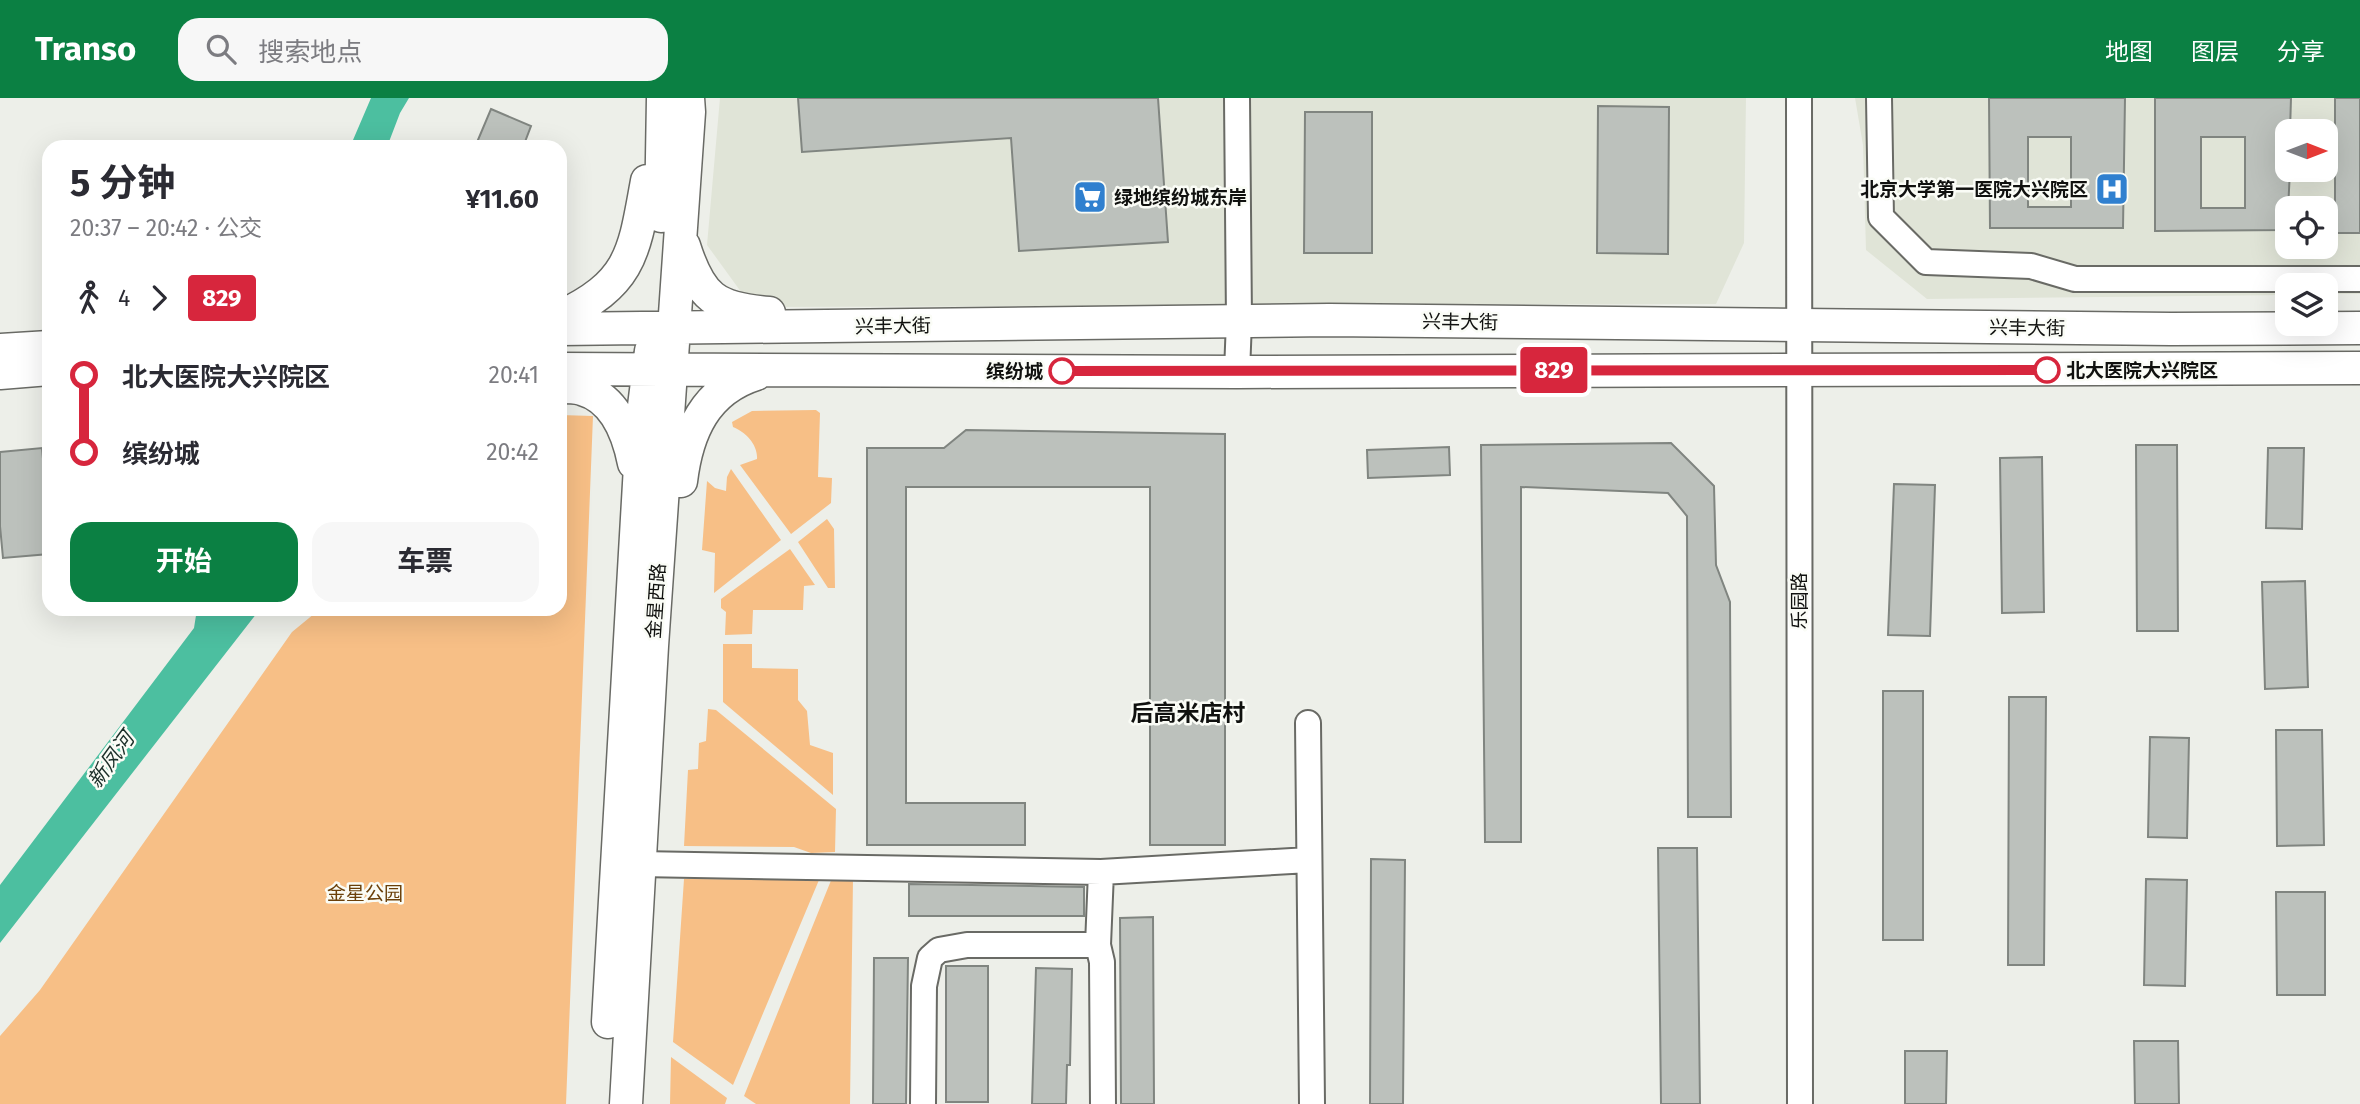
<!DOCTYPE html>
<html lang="zh">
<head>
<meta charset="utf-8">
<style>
  :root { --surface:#fff; --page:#f7f7f7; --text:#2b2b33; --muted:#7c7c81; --accent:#0b8043 }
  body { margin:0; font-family:"Fira Sans","Noto Sans SC",sans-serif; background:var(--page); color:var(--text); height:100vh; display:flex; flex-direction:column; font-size:26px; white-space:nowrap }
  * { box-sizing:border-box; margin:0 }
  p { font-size:23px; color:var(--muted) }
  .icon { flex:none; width:38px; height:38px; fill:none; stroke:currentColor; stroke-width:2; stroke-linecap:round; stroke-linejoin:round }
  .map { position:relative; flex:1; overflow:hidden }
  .drawer { position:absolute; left:42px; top:42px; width:525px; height:476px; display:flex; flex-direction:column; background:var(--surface); border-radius:21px; box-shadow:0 7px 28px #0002 }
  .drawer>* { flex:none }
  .badge { padding:0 14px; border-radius:5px; font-size:24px; line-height:46px }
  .needle { width:46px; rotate:90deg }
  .buttons { position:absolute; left:2275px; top:21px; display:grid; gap:14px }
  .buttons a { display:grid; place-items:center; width:63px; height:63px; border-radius:14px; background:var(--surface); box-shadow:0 7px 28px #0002; font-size:35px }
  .map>.badge { position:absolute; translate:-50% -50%; box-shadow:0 0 0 4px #fff }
  .legs { display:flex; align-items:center; gap:10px; height:77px; padding:0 28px; font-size:23px }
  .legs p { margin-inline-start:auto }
  .overview { display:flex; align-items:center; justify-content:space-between; height:119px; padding:0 28px }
  h1 { font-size:38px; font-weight:700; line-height:52px }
  .primary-button { display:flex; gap:14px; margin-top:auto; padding:14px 28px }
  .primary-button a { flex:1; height:80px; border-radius:21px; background:var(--accent); color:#fff; font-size:28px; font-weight:700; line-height:80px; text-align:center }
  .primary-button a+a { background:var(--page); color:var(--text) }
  ul { padding:0 28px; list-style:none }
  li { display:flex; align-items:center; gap:24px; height:77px; font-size:26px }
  li i { display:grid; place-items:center; width:10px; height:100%; margin:0 9px; background:currentColor }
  li i::after { content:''; width:18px; height:18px; margin:-9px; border:5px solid; border-radius:50%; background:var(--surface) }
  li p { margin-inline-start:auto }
  li:first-child i { background:linear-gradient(#0000 50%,currentColor 0) }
  li:last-child i { background:linear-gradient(currentColor 50%,#0000 0) }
  header { display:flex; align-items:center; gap:42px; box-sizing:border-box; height:98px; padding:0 35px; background:var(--accent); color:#fff }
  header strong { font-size:33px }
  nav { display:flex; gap:38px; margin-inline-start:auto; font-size:24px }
  .search { width:490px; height:63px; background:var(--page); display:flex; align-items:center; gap:18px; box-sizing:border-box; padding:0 24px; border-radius:21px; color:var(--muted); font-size:26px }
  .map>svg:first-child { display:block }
  .built { fill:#e0e4d7; fill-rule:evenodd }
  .green { fill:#f7bf86 }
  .water { fill:#4cbfa0 }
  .building { fill:#bcc1bc; stroke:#808580; stroke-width:2; fill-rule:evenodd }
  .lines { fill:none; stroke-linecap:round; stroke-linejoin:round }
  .minor-casing { stroke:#696a65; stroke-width:28 }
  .major-casing { stroke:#696a65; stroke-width:35 }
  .minor { stroke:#fff; stroke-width:24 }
  .major { stroke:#fff; stroke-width:32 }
  .line-1-casing { stroke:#fff; stroke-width:16 }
  .line-1 { stroke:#d7263d; stroke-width:10 }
  .stop-1-dot { fill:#fff; stroke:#d7263d; stroke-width:3.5 }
  .labels { text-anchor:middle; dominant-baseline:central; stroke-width:5; stroke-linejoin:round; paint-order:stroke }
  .poi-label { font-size:19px; font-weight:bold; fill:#10110f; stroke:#fafcf6; text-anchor:end }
  .street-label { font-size:19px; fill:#10110f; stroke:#fafcf6 }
  .stop-label { font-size:19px; font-weight:bold; fill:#10110f; stroke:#fafcf6; text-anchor:start }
  .park-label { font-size:19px; fill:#6b400a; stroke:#fafcf6 }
  .water-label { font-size:21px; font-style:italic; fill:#1a2e28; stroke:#fafcf6 }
  .quarter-label { font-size:23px; font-weight:bold; fill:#10110f; stroke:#fafcf6 }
</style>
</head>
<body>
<header>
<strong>Transo</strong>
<div class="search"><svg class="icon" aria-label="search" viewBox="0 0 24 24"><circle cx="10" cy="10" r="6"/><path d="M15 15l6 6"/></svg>搜索地点</div>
<nav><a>地图</a><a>图层</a><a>分享</a></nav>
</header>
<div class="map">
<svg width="2360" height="1006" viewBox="0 0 2360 1006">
  <rect width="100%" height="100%" fill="#edefe9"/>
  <path class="built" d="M720 0H1746L1744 145 1716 206 752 209 707 147Z
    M1855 0H2360V196H2326V187H2287V197L1927 201 1866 152 1863 47ZM2287 33H2326V72H2287ZM2287 110H2326V149H2287Z"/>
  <path class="green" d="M816 312 820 315 818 379 832 380 831 405 791 436 740 367 757 361C758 347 746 334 733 329L732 324 752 313Z
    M560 317 593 318 566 1006H0V938L40 892 292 534 320 511H560Z
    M731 371 781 442 714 495 715 455 702 452 707 383 715 390 726 393 727 379Z
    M827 421 834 431 835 490H828L798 444Z
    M790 451 815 487 804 488 803 512H753L752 536 725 537 726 514 721 510V501Z
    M723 546H752V570L798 571V602L807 613 810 647 833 655V697L723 604Z
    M708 611 716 612 836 711 835 754 811 755 794 749 684 748 688 672 698 671 699 645 706 643Z
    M832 780H853L850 1006H756L744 998Z
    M684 781 819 782 733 987 673 944Z
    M671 959 727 1000 725 1006H670Z"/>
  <path class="water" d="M371 0H409L400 15 387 49H350Z
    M197 511H260L0 845V787L194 530Z"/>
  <path class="building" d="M798 0H1158L1168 144 1019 153 1011 40 802 54Z
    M1989 0H2125L2123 130H1990ZM2028 39H2071V109H2028Z
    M2155 0H2291L2290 33H2287V72H2290L2287 132 2155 133ZM2201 39H2245V110H2201Z
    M2335 0H2360V135H2335Z
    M1598 8 1669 9 1668 156 1597 155Z
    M491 11 531 28 523 49H475Z
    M1305 14H1372V155H1304Z
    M966 332 1225 336V747H1150V389H906V705H1025V747H867V350H944Z
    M1671 345 1714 388 1716 467 1730 504 1731 719H1688L1687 418 1668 395 1521 389V744H1485L1481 347Z
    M2136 347H2177L2178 533H2137Z
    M1449 349 1450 377 1368 380 1367 352Z
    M42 350 49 427V456L3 460 0 428V354Z
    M2268 350H2304L2302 431 2266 430Z
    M2042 359 2044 514 2002 515 2000 360Z
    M1894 386 1935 387 1930 538 1888 537Z
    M2305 483 2308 589 2265 591 2262 484Z
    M1883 593H1923V842H1883Z
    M2009 599H2046L2044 867H2008Z
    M2276 632H2322L2324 747 2277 748Z
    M2150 639 2189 640 2187 740 2148 739Z
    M1658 750H1697L1700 1006H1661Z
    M1371 761 1405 762 1403 1006H1370Z
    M2146 781 2187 782 2185 888 2144 887Z
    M909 786 1084 789V818H909Z
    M2276 794H2325V897H2277Z
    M1153 819 1154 1006H1121L1120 820Z
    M874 860H908L906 1006H873Z
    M946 868H988V1004H946Z
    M1036 870 1072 871 1070 967H1067L1066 1006H1032Z
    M2134 943H2178L2179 1006H2135Z
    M1905 953H1947L1946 1006H1905Z"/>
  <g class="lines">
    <defs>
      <path id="minor" d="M1237 0 1239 223 1237 274
        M1799 0 1800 1006
        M1879 0 1881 119 1926 164 2031 168 2075 181H2360
        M1308 625 1312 1006
        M639 766 1101 774 1098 847 1102 864 1103 1006
        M1101 774 1309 762
        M923 1006 924 888 930 860 939 852 967 847H1098"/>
      <path id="major" d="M661 118 663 0
        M684 148C700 199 715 211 769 215
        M560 219C632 185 634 155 647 83
        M560 231 1329 222 2171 231 2360 230
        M0 252 49 249
        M560 271 1237 274 2360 270
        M0 275 49 271
        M560 289C567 289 576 289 582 291 615 300 628 335 634 365
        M681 383C687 334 705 292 756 276
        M608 924 643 316 651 253
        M626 1006 652 548 689 14 688 0"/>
    </defs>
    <use href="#minor" class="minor-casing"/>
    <use href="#major" class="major-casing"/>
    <use href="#minor" class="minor"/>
    <use href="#major" class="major"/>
  </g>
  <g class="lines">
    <defs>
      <path id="line-1" d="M1062 273 2047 272"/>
    </defs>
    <use href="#line-1" class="line-1-casing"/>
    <use href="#line-1" class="line-1"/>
  </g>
  <defs>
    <symbol id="hospital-square" viewBox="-11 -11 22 22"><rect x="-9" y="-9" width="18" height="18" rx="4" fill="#3080cf" stroke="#fafcf6"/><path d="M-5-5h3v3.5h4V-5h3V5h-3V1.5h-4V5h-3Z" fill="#fff"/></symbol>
    <symbol id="supermarket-square" viewBox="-11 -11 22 22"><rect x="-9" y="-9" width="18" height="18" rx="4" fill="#3080cf" stroke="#fafcf6"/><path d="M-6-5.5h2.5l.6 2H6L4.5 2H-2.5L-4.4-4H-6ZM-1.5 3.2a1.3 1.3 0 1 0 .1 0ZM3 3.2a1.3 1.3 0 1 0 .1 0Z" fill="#fff"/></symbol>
  </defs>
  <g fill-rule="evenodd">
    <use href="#hospital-square" x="2093" y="72" width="38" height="38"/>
    <use href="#supermarket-square" x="1071" y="80" width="38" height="38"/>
  </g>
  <g class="stop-1-dot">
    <circle cx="2047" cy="272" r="12"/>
    <circle cx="1062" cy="273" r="12"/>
  </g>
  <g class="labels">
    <g class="poi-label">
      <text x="2088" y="91">北京大学第一医院大兴院区</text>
      <text x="1114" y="99" text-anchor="start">绿地缤纷城东岸</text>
    </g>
    <g class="street-label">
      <text transform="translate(1460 224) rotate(1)">兴丰大街</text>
      <text transform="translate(893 228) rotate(-1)">兴丰大街</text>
      <text transform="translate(2027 230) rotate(1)">兴丰大街</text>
      <text transform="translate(656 503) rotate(-86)">金星西路</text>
      <text transform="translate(1799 503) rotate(-90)">乐园路</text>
    </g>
    <g class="stop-label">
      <text x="2066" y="272">北大医院大兴院区</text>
      <text x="1043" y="273" text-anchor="end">缤纷城</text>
    </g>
    <g class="park-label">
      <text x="365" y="795">金星公园</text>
    </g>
    <g class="water-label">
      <text transform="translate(111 662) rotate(-54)">新凤河</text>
    </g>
    <g class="quarter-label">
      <text x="1188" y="615">后高米店村</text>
    </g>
  </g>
</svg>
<div class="buttons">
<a><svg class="needle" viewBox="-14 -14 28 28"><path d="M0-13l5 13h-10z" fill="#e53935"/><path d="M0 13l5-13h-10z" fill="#7c7c81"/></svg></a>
<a><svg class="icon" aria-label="locate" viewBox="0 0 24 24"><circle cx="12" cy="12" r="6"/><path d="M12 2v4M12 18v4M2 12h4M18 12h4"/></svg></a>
<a><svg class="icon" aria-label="layers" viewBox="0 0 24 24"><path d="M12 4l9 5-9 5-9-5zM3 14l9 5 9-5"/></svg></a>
</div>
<b class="badge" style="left:1554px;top:272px;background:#d7263d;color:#fff">829</b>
<section class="drawer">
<div class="overview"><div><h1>5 分钟</h1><p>20:37 – 20:42 · 公交</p></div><b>¥11.60</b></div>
<div class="legs"><svg class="icon" aria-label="walk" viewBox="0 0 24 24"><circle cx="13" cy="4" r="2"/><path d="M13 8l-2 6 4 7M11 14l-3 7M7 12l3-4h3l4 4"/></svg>4<svg class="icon" aria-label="forward" viewBox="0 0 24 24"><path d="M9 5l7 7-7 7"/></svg><b class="badge" style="background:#d7263d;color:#fff">829</b></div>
<ul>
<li><i style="color:#d7263d"></i><b>北大医院大兴院区</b><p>20:41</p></li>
<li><i style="color:#d7263d"></i><b>缤纷城</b><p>20:42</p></li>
</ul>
<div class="primary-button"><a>开始</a><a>车票</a></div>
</section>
</div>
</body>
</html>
